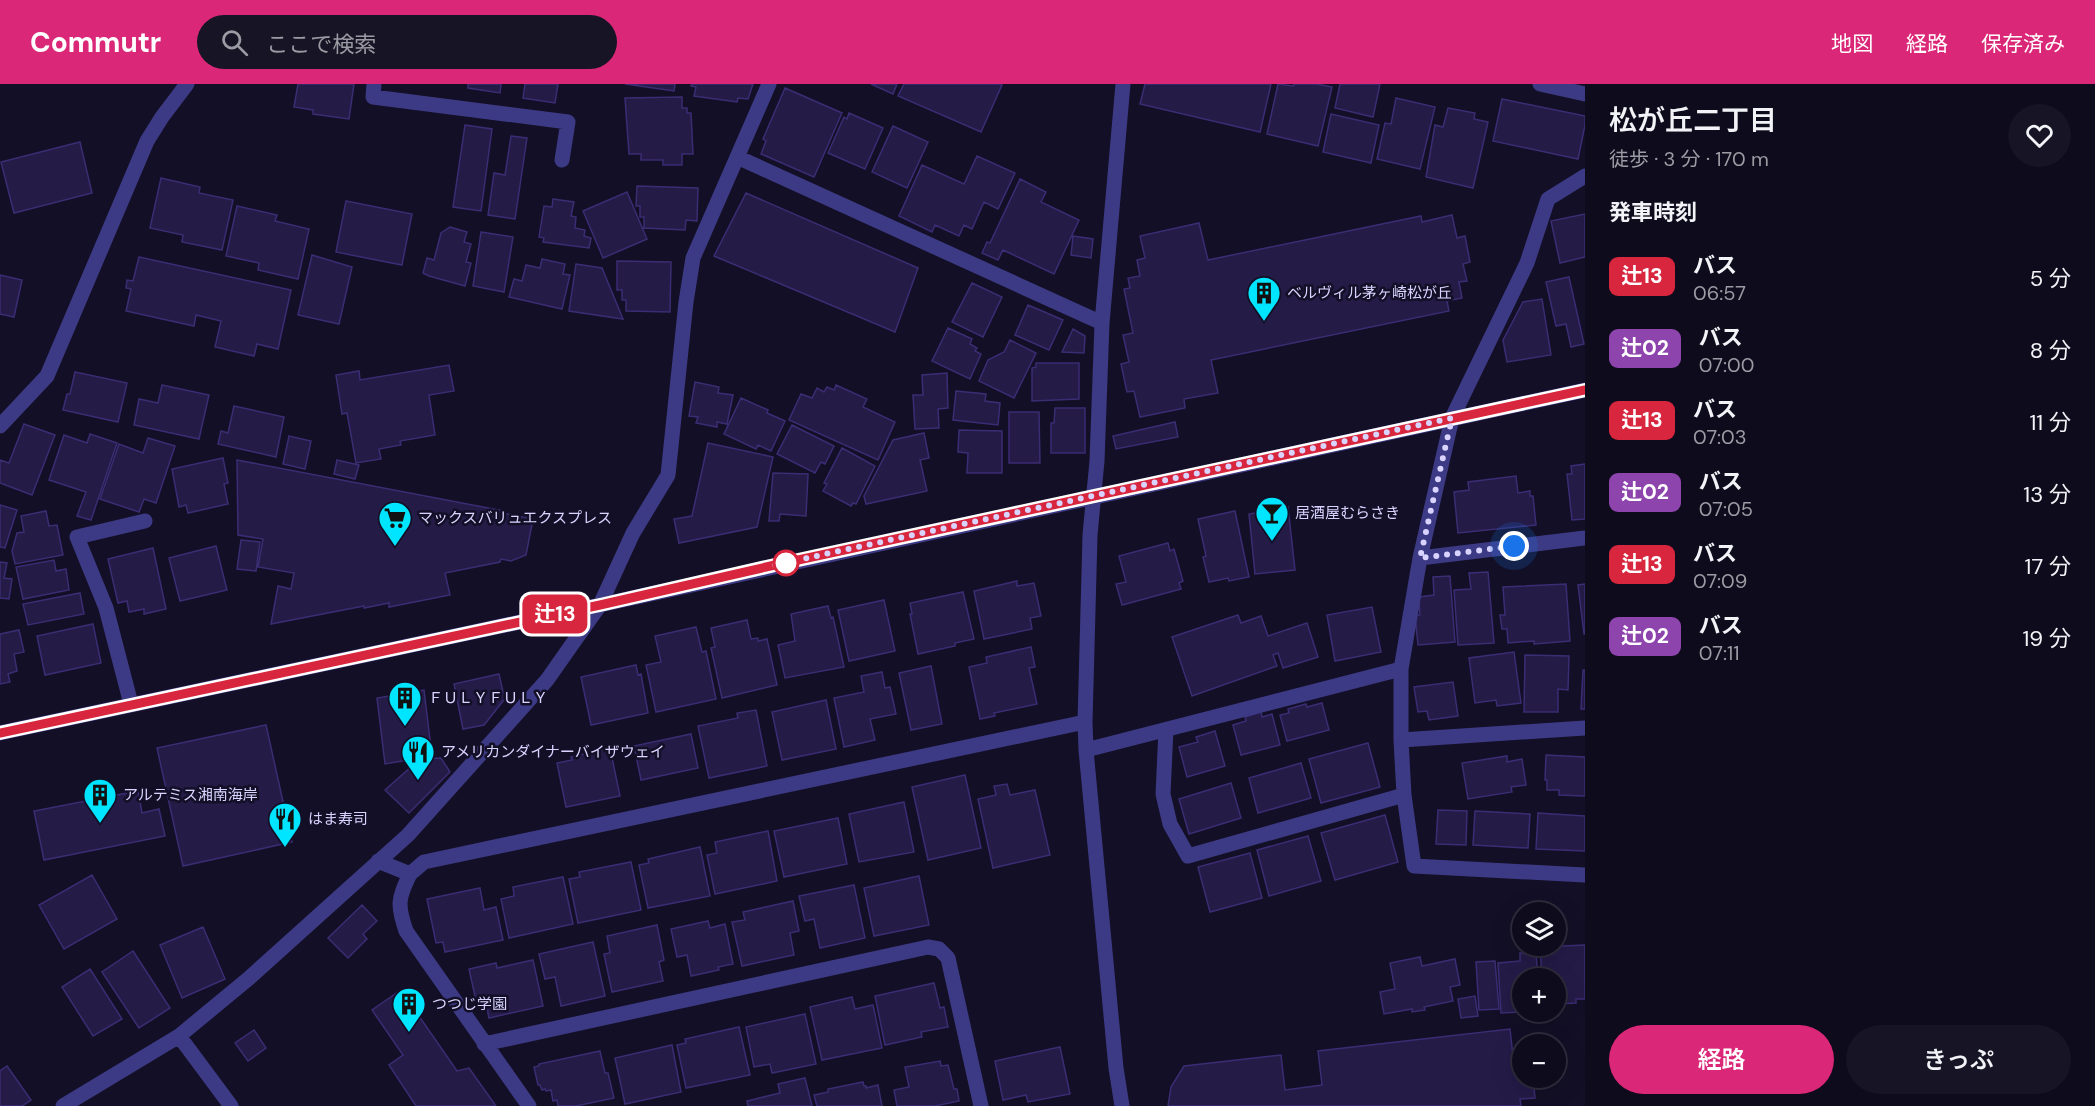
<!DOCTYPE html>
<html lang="ja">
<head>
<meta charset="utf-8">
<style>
  :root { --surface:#0e0b1c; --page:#171425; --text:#f1f3f6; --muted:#9b9ba3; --line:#2e2b3b; --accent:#db2777 }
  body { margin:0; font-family:"DM Sans","Noto Sans JP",sans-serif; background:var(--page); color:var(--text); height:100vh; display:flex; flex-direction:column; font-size:22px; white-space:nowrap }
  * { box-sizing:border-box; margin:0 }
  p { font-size:20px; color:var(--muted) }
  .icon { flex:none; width:33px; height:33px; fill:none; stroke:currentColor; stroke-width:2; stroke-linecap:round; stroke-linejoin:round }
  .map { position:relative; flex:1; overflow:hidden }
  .side { display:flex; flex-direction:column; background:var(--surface); width:510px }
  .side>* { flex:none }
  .badge { padding:0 12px; border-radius:9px; font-size:21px; line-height:39px }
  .buttons { position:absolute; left:1512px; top:818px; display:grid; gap:12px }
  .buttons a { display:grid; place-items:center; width:54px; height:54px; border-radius:50%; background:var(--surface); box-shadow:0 6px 24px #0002,0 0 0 2px var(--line); font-size:30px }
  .you { position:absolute; width:30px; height:30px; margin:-15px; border:4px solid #fff; border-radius:50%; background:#1a73e8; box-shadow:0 0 0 9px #1a73e833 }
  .map>.badge { position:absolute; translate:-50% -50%; box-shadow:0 0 0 3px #fff }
  h2 { padding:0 24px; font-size:22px; line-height:54px }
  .round { display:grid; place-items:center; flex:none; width:63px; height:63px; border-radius:32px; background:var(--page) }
  .head { display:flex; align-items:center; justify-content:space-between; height:102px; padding:0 24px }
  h1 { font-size:28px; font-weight:600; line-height:45px }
  .action { display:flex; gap:12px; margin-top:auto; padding:12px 24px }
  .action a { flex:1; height:69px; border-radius:36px; background:var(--accent); color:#fff; font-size:24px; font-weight:600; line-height:69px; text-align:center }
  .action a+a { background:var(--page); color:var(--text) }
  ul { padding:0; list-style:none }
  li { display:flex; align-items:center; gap:18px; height:72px; padding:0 24px }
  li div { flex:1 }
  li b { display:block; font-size:22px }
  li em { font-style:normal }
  li .badge { min-width:66px; font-weight:700; text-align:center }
  header { display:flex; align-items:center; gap:36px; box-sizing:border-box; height:84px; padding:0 30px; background:var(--accent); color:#fff }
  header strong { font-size:28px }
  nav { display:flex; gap:33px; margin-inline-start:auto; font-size:21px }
  .search { width:420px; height:54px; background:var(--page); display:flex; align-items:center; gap:15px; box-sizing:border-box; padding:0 21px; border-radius:33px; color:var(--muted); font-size:22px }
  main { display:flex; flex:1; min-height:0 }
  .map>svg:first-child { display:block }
  .building { fill:#241b47; stroke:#3b2d73; stroke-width:1.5 }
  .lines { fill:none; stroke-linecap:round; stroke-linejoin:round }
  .minor { stroke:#3d3a85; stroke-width:15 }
  .line-casing { stroke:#fff; stroke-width:14 }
  .line { stroke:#d7263d; stroke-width:9 }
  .walk { stroke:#d9d4ff; stroke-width:6; stroke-dasharray:0 10.8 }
  .stop-dot { fill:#fff; stroke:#d7263d; stroke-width:3 }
  .labels { text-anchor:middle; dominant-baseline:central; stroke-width:5; stroke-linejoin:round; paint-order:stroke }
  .poi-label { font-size:15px; fill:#d9d4ff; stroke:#130f26; text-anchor:start }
</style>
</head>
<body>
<header>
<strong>Commutr</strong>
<div class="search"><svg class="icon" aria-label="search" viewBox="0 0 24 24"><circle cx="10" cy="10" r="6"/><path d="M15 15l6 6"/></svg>ここで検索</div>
<nav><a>地図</a><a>経路</a><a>保存済み</a></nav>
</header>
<main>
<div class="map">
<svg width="1585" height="1022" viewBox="0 0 1585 1022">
  <rect width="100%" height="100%" fill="#130f26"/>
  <path class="building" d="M298 0H354L349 35 313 30V26L294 23Z
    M468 0H501L500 9 468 4Z
    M525 0H558L555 19 523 14Z
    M625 0H675L674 7Z
    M692 0H753L748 15 738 14 737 18 694 12 696 3 691 2Z
    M871 0H897L893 10Z
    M904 0H999L1002 1 981 48 898 12Z
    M1145 0H1271L1260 48 1140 20Z
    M1278 0 1293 2 1294 0H1317L1332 3 1318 62 1267 50Z
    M1340 0H1380L1373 33 1335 24Z
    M785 4 842 29 814 93 761 70 766 57 763 55Z
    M682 13V24H687V29H691L693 70H682V81H663V76H641V70H629L625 14Z
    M1396 14 1435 23 1420 85 1377 75 1385 39 1391 40Z
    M1502 15 1585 32V41L1578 75 1493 57Z
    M1448 24 1475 29 1474 35 1488 38 1473 104 1426 93 1435 41 1443 43Z
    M849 29 883 44 865 85 828 69 844 33 847 35Z
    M1331 30 1379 41 1371 79 1323 68Z
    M465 41 492 45 481 127 453 123Z
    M893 42 928 58 907 104 872 88Z
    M511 52 527 54 515 135 488 131 494 89 505 91Z
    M80 58 92 109 14 129 1 78Z
    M977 72 1015 89 998 125 984 118 972 145 964 141 959 152 935 141 932 148 899 132 922 81 964 100Z
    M161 94 200 103 199 109 233 116 222 166 182 158 183 151 150 144Z
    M1020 95 1046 108 1041 118 1079 136 1054 190 1003 166 998 176 982 169 987 158 990 159Z
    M637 102 698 104 697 137 686 136 685 146 644 144V133H640V122H636Z
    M627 108 647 155 603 174 583 127Z
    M746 109 918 184 895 248 714 172Z
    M553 115 574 118 571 132 576 133 575 144 585 146 584 152 591 154 589 164 543 158 544 154 539 153 544 122 552 123Z
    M346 117 412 130 402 181 336 168Z
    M237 122 277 131 275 137 309 145 298 195 258 186 259 179 226 172Z
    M1585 130V173L1560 179 1551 137Z
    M1452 131 1457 154 1465 152 1470 178 1463 180 1467 197 1459 198 1462 214 1447 217 1449 227 1211 276 1218 309 1184 315 1185 324 1140 333 1134 307 1127 308 1121 280 1129 278 1123 251 1133 249 1124 205 1130 204 1128 194 1140 192 1137 176 1145 174 1140 152 1199 139 1208 176 1421 132 1422 138Z
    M450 143 467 148 464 158 471 160 466 178 471 179 465 202 429 192 423 189 427 174 434 176 441 149Z
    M481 148 513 153 504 208 473 202Z
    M1073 152 1093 155 1091 174 1071 171Z
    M312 171 352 183 339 240 298 231Z
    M139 173 291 206 278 265 257 260 254 272 215 263 221 237 196 231 194 242 126 227 131 205 126 204 127 196 133 197Z
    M542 175 565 180 563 190 570 191 562 225 509 213 514 195 522 197 526 181 540 184Z
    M617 177 671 178 670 228 626 227V216H622V206H617Z
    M576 180 602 184 623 235 569 227Z
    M0 191 22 196 14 233 0 230Z
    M1569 193 1584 260 1571 263 1566 240 1556 242 1546 198Z
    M972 199 1002 213 983 253 952 238Z
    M1542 215 1551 271 1507 278 1503 256 1523 218Z
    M1028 221 1063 236 1049 266 1015 251Z
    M948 244 972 255 970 260 977 264 975 267 981 270 970 295 932 277Z
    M1073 245 1085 252 1084 269 1062 268Z
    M1010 256 1036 269 1014 314 979 297 988 276 1004 268Z
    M1036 279H1079V315L1032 317V284L1036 283Z
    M449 281 454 307 429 311 435 351 400 357 401 361 379 365 381 375 356 379 347 329 342 330 336 291 359 287 360 296Z
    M75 288 127 299 118 338 63 326 67 310H70Z
    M947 289 948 324 938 325 939 344 915 345 913 311H923L922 291Z
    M695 298 719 303 718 309 733 311 727 340 717 338V343L696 339 698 333 689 332Z
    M162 301 209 311 199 355 134 341 139 315 158 319Z
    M836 301 867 315 863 323 895 338 878 376 789 336 801 310 812 314 817 304 824 308 827 303 834 306Z
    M956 307 986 310 985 317 1000 319 998 341 953 336Z
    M741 314 768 326 767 329 785 337 771 367 758 361 756 365 724 350Z
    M234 322 284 333 276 373 218 360 221 347 228 349Z
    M1055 324H1085V369H1051V339H1054Z
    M1009 328H1039L1040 379H1009Z
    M1175 338 1178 353 1116 365 1113 352Z
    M24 340 55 351 32 411 0 399V376L9 379Z
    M792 341 834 362 825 380 821 378 815 389 777 370Z
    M959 346 1002 347V389H967L968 369 958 368Z
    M924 349 929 374 920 376 927 407 866 420 864 412 893 356Z
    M90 350 117 359 91 436 77 432 86 408 49 396 64 351 87 359Z
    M289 352 311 357 305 385 283 380Z
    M148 354 175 362 156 419 144 415 139 428 100 415 119 360 143 369Z
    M708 359 773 373 757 443 679 459 674 435 692 432Z
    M842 364 875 382 856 420 853 419 851 422 823 407 827 400 824 399Z
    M223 374 228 399 224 400 228 420 188 429 186 421 179 423 172 385Z
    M237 376 504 427 503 429 533 435 526 471 511 477 501 475 500 478 445 489 450 511 389 523V519L364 524V522L271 540 278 502 291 505 294 489 258 483 263 455 238 451Z
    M337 376 359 381 355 395 334 390Z
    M1585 380V435L1572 436 1567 390H1572L1571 382Z
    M773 389 808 390 806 432 780 430 779 437H769Z
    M1516 392 1518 409 1530 407V412H1533L1536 441 1458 449 1454 408 1469 406 1468 398Z
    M0 421 17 426 5 464 0 463Z
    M1288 423 1295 486 1255 490 1249 430Z
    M46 427 49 442 57 441 63 471 15 480 12 467 17 449 24 448 21 432Z
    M1235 427 1249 493 1229 497 1228 494 1209 498 1203 473 1206 472 1198 435Z
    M241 456 260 458 256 487 237 485Z
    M1168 459 1170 467 1174 465 1183 497 1179 499 1181 505 1122 521 1116 500 1126 498 1119 472Z
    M216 462 227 506 180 517 169 474Z
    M153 464 166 525 144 530V525L129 528 127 517 118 519 108 475Z
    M54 476 56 487 66 485 69 506 23 515 16 483Z
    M0 478 7 479 4 494 12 495 9 515 0 514Z
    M1488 488 1494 559 1458 561 1454 506 1471 505 1469 489Z
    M1450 492 1455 558 1418 561 1415 531H1420L1419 513 1434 511 1433 493Z
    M1017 497V502L1034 499 1041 532 1030 534 1032 545 984 555 974 507Z
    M1566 500 1570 557 1534 560V557L1508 559 1507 545H1502L1500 531H1505L1503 503Z
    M1585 500V550H1584L1578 501Z
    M963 508 974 555 955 559V562L918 570 910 530H912L910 519Z
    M80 509 84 530 28 541 23 520Z
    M884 516 895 567 849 577 838 526Z
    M828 522 831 534 833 533 844 583 785 594 778 561 795 557 791 530Z
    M1372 523 1381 568 1335 577 1327 531Z
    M1238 531 1241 539 1261 532 1268 552 1307 539 1318 573 1283 584 1278 569 1273 571 1277 582 1192 612 1172 553Z
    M747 536 751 555 758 554V557L767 555 777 601 722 614 711 564 715 563 711 544Z
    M93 540 101 579 45 591 37 552Z
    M696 543 702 568 706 567 716 615 656 628 646 581 661 578 655 552Z
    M19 546 24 568 14 570 17 587 8 590 10 598 0 600V550Z
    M1031 563 1035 583 1029 584 1037 620 994 629 995 632 980 635 969 583 987 579 986 573Z
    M1514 568 1521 619 1497 622 1496 616 1475 619 1469 574Z
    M1525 571 1569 572 1568 606 1558 605V628H1524Z
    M636 581 638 591 641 590 648 629 591 641 581 593Z
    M931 582 942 640 911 646 899 589Z
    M1583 586H1585V625H1581Z
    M882 588 885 604 890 603 896 630 870 635 875 656 844 663 834 614 864 608 861 592Z
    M499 590 503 608 507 612 484 641 463 645 454 600Z
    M1453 598 1458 632 1429 636 1427 627 1418 628 1414 603Z
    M424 606 432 672 385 680 377 614Z
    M826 616 836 665 782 676 772 628Z
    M1322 619 1329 646 1287 657 1280 631 1289 629 1288 625 1306 620 1307 623Z
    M756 626 767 682 709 694 698 642 738 634 737 629Z
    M1261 628 1262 633 1272 630 1280 661 1241 671 1233 641 1246 637 1245 633Z
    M266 641 292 758 183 782 157 664Z
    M1215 647 1225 682 1187 693 1179 663 1198 658 1196 653Z
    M691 650 698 684 641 696 634 662Z
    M1368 659 1380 703 1321 719 1309 675Z
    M610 664 620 712 566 723 557 679 572 676 571 673Z
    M1546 671 1585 673V712L1559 711V706H1547V696H1545Z
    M1507 672V678L1522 675 1526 701 1511 703 1512 708 1468 715 1462 679Z
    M441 674 450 688 409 729 385 706 420 675Z
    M1301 679 1311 714 1258 729 1249 694Z
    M965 691 981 764 928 776 912 703Z
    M1231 699 1241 734 1189 750 1179 715Z
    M1007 700 1010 711 1035 706 1050 771 993 784 978 715 996 711 994 702Z
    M138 707 142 729 159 725 165 752 44 776 34 727Z
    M904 718 914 768 859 778 849 730Z
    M1438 726 1467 727 1466 761 1436 760Z
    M1475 727 1530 730 1528 764 1473 761Z
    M1538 729 1585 732V767L1536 765Z
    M1385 731 1398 778 1335 796 1321 749Z
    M838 734 847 780 784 793 774 747Z
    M768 747 777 797 715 810 707 771 717 769 715 758Z
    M1308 752 1321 797 1269 812 1257 766Z
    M700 763 710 812 648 824 639 781 649 779 648 775Z
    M1250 769 1262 814 1210 828 1198 783Z
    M631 778 641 826 578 839 569 795 580 793 579 788Z
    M92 791 117 835 64 865 39 821Z
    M919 792 929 841 874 852 864 804Z
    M563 793 573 840 509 854 501 815 514 812 513 803Z
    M854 801 865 854 820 864 814 835 805 837 799 812Z
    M480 804 484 826 496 823 503 856 445 868 443 858 436 859 427 815Z
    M793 817 799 847 790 849 794 871 742 882 732 838 745 836 743 828Z
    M362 821 377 837 363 850 367 855 348 874 328 854Z
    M708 837 710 844 725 840 733 880 718 883 719 886 691 892 687 871 677 873 671 845Z
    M657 841 664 876 659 878 663 897 612 908 604 870 610 869 607 852Z
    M203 843 225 895 182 914 160 861Z
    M593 858 605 912 561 922 555 893 545 895 539 870Z
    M1585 861V915H1576V919L1556 920V894H1542L1540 863Z
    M133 867 170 924 139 944 102 888Z
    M1520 869H1536L1538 894H1522V927H1539L1501 929 1498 879 1520 877Z
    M1420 873 1422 882 1455 875 1460 901 1450 903 1453 917 1424 923 1425 926 1412 928V925L1384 930 1380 908 1395 905 1390 879Z
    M533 876 543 922 489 934 486 919 477 921 469 885 496 879 497 884Z
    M1495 877 1499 925 1479 926 1476 878Z
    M90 885 122 935 93 952 62 903Z
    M934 899 940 924 944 923 948 943 921 948 922 953 885 961 875 912Z
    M401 906 457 987 469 984 496 1022H416L389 981 403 971 372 926Z
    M1475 912 1478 932 1461 934 1458 915Z
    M852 913 855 925 873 921 882 964 822 976 810 923Z
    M805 930 816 980 772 989 770 980 754 983 746 943Z
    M739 943 750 991 686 1004 677 961 686 959 685 955Z
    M1510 945 1514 981 1522 980V993H1533L1535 1014 1520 1015 1521 1022H1168L1171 1003 1184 982 1281 971 1285 1006 1322 1001 1318 967Z
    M254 946 266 964 248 977 235 959Z
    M672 961 681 1008 625 1020 615 974Z
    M1060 963 1070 1010 1028 1018 1026 1011 1003 1016 995 977Z
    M600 967 605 989H608L614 1014 576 1022H558L557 1016 553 1017 551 1006 546 1007 545 1005 542 1006 540 1001H538L534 983 539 982V980Z
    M940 977 941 982 948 981 954 1005H957L959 1017 935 1022H897L894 1006 909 1003 905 983Z
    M7 982 31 1016 22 1022H0V987Z
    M805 994 812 1022H748L747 1017 780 1009 778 1000Z
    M863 998 864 1002H866V1004L878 1001 882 1022H817L814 1011 828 1008V1005Z"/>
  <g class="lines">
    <path class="minor" d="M374 0 373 13 568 38 562 76
      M1540 0 1585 10
      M737 73 1102 239
      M0 342 47 292 147 57 162 33 187 0
      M1420 474 1585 454
      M131 620 106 524 77 453 145 437
      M1585 644 1401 656 1404 711 1414 782 1585 791
      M1166 646 1163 710 1170 740 1188 772 1404 711
      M0 649 600 521 1585 306
      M1401 656V585
      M1086 666 1401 585 1420 474 1452 334 1527 179 1548 115 1585 92
      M378 777 410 790C398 814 397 821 406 847L529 1022
      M410 790 424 778 1085 638
      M179 952 231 1022
      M484 960 928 863 939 865 948 874 981 1022
      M63 1022 179 952 248 895 408 751 547 596 573 559 600 521 633 449 668 391 686 218 693 174 769 0
      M1122 1022 1116 984 1086 666 1085 638 1090 451 1097 377 1102 239 1123 0"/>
  </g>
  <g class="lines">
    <defs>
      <path id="line" d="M0 649 600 521 775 481 1585 306"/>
    </defs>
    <use href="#line" class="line-casing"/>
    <use href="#line" class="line"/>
    <path class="walk" d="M786 479 775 481 1452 334 1420 474 1514 462"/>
  </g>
  <defs>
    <symbol id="building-pin" viewBox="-11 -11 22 30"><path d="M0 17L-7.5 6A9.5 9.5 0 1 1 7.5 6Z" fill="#00e5ff" stroke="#130f26"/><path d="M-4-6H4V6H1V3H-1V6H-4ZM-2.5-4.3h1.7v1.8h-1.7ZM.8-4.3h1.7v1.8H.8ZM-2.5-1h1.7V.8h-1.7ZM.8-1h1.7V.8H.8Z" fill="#111"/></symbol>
    <symbol id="bar-pin" viewBox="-11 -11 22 30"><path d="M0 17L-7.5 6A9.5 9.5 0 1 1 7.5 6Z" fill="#00e5ff" stroke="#130f26"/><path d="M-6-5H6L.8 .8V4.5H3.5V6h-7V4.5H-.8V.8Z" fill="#111"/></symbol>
    <symbol id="supermarket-pin" viewBox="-11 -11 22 30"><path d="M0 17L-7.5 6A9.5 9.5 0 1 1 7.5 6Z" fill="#00e5ff" stroke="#130f26"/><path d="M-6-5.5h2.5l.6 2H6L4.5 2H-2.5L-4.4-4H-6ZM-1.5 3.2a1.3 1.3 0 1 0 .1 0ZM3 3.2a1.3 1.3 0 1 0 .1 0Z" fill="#111"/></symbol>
    <symbol id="restaurant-pin" viewBox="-11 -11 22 30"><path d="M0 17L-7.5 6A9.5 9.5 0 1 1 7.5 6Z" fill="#00e5ff" stroke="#130f26"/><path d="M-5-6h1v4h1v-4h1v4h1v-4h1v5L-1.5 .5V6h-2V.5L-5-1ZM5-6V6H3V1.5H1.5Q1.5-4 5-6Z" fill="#111"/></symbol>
  </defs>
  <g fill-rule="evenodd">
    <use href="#building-pin" x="1245" y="190" width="38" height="52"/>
    <use href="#bar-pin" x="1253" y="410" width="38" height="52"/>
    <use href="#supermarket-pin" x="376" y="415" width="38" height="52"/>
    <use href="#building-pin" x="386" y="595" width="38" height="52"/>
    <use href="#restaurant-pin" x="399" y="649" width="38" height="52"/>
    <use href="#building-pin" x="81" y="692" width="38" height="52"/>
    <use href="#restaurant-pin" x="266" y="716" width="38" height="52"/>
    <use href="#building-pin" x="390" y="901" width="38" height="52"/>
  </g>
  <circle class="stop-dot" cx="786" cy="479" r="12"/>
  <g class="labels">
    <g class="poi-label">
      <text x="1287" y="209">ベルヴィル茅ヶ崎松が丘</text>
      <text x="1295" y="429">居酒屋むらさき</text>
      <text x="418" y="434">マックスバリュエクスプレス</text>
      <text x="428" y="614">ＦＵＬＹＦＵＬＹ</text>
      <text x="441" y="668">アメリカンダイナーバイザウェイ</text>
      <text x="123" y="711">アルテミス湘南海岸</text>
      <text x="308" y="735">はま寿司</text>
      <text x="432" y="920">つつじ学園</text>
    </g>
  </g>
</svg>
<div class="buttons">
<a><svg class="icon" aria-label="layers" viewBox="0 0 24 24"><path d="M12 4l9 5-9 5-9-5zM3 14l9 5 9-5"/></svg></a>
<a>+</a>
<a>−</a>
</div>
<div class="you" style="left:1514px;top:462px"></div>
<b class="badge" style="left:555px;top:530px;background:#d7263d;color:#fff">辻13</b>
</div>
<section class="side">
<div class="head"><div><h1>松が丘二丁目</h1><p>徒歩 · 3 分 · 170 m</p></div><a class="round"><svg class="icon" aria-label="heart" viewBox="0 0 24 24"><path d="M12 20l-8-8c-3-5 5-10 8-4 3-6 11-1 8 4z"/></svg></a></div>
<h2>発車時刻</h2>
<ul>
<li><span class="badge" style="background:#d7263d;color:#fff">辻13</span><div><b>バス</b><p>06:57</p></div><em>5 分</em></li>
<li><span class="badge" style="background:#8e44ad;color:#fff">辻02</span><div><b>バス</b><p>07:00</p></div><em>8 分</em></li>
<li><span class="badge" style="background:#d7263d;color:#fff">辻13</span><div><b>バス</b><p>07:03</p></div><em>11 分</em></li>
<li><span class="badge" style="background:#8e44ad;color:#fff">辻02</span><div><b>バス</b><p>07:05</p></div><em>13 分</em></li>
<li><span class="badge" style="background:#d7263d;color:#fff">辻13</span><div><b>バス</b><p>07:09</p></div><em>17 分</em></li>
<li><span class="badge" style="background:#8e44ad;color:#fff">辻02</span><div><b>バス</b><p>07:11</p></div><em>19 分</em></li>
</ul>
<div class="action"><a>経路</a><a>きっぷ</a></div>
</section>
</main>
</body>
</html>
